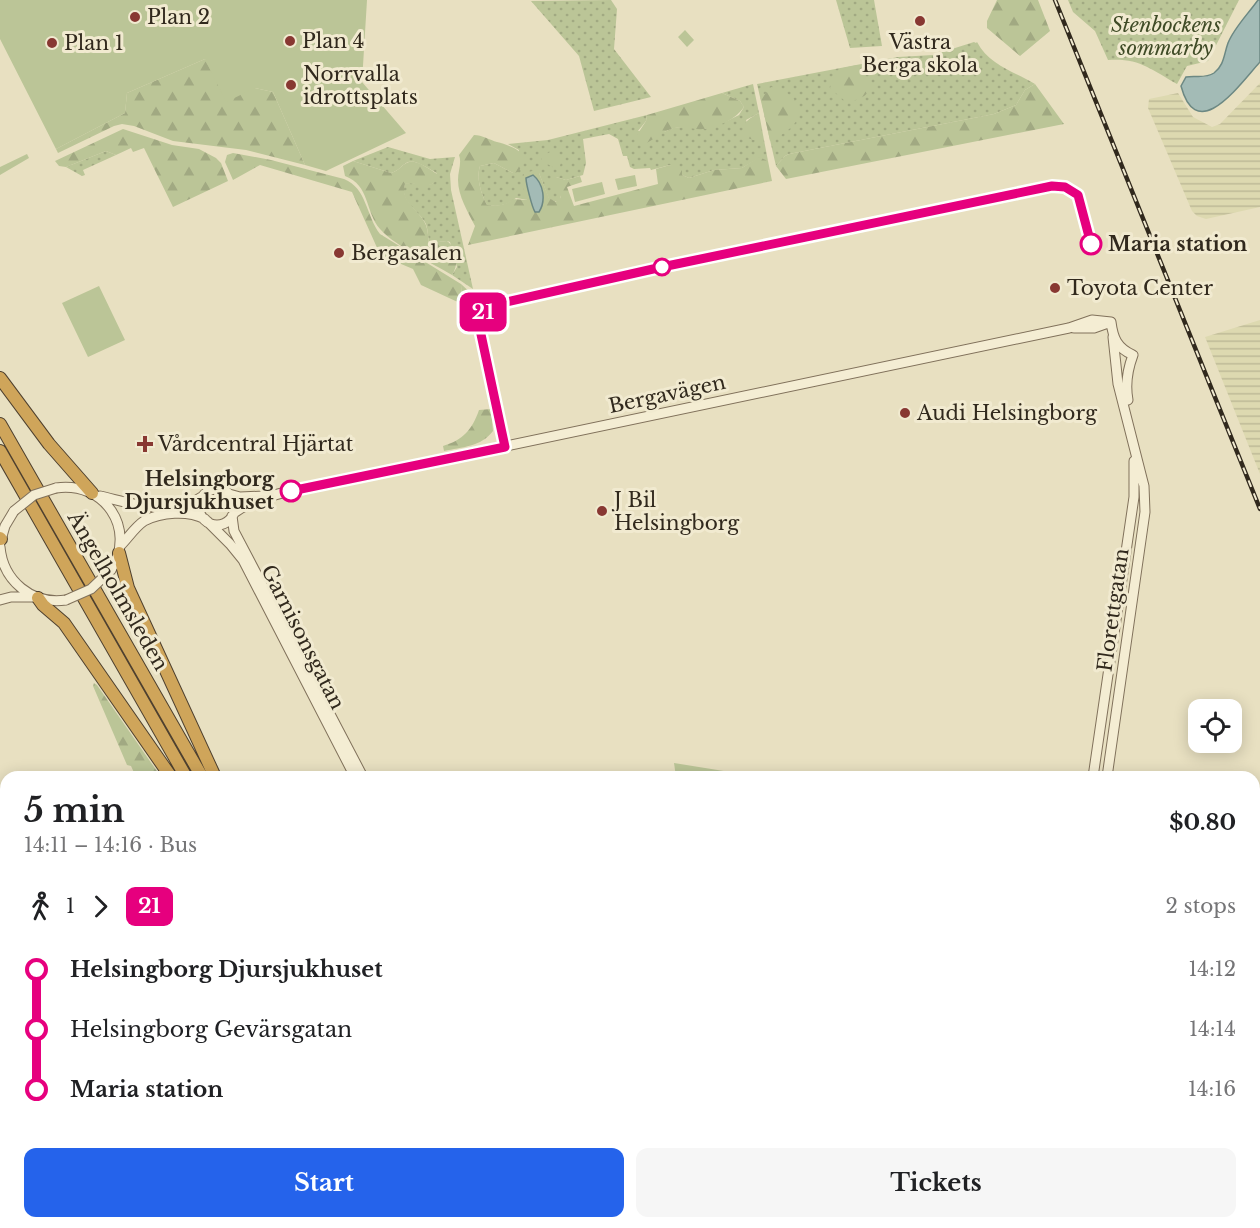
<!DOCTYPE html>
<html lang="en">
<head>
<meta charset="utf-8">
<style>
  :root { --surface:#fff; --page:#f6f6f6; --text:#202124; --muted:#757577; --accent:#2563eb }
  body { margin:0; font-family:"Libre Baskerville",serif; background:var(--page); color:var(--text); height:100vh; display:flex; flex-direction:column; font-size:22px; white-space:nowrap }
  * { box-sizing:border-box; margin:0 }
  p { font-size:20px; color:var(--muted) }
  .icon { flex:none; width:33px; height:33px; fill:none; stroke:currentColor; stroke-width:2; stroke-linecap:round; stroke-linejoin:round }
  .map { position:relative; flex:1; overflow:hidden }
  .details { position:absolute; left:0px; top:771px; width:1260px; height:458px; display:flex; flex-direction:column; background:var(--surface); border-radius:18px 18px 0 0; box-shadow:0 3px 15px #0003 }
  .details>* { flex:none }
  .badge { padding:0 12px; border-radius:9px; font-size:21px; line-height:39px }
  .tools { position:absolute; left:1188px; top:699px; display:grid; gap:12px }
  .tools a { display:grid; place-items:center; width:54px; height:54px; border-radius:12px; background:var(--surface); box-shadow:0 3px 15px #0003; font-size:30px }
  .map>.badge { position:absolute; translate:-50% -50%; box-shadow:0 0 0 3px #fff }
  .legs { display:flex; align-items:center; gap:9px; height:66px; padding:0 24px; font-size:20px }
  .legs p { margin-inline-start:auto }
  .headline { display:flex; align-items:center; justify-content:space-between; height:102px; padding:0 24px }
  h1 { font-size:33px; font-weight:700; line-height:45px }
  .cta { display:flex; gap:12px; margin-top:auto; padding:12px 24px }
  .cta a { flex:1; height:69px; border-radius:12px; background:var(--accent); color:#fff; font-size:24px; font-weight:700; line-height:69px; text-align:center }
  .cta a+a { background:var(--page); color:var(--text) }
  ul { padding:0 24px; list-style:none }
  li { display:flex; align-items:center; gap:21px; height:60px; font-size:22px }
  li i { display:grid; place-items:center; width:9px; height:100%; margin:0 8px; background:currentColor }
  li i::after { content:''; width:15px; height:15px; margin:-8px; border:4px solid; border-radius:50%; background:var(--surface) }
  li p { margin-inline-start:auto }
  li:first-child i { background:linear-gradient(#0000 50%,currentColor 0) }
  li:last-child i { background:linear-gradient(currentColor 50%,#0000 0) }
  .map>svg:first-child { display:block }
  .farmland { fill:url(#farmland-rules) }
  .grass { fill:url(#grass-dots) }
  .forest { fill:url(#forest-firs) }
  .park { fill:#bbc597 }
  .water { fill:#a3bbb6; stroke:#6c8883; stroke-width:1.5 }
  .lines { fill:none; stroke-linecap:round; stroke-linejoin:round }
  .tertiary-casing { stroke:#80715b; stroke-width:11 }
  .motorway-casing { stroke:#4e402f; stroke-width:14 }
  .tertiary { stroke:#f4edd3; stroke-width:9 }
  .motorway { stroke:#cfa55a; stroke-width:12 }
  .rail-casing { stroke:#31291d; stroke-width:4.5 }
  .rail { stroke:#f1ead0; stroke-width:2; stroke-dasharray:7; stroke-linecap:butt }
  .tertiary-bridge-casing { stroke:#80715b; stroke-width:11; stroke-linecap:butt }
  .tertiary-bridge { stroke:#f4edd3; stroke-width:9 }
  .line-1-casing { stroke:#fff; stroke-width:14 }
  .line-1 { stroke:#e6007e; stroke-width:9 }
  .poi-dot { fill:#883832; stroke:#f1ead0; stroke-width:2 }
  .stop-1-dot { fill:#fff; stroke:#e6007e; stroke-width:3 }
  .labels { text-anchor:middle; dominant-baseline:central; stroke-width:6; stroke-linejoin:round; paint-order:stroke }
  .poi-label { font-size:20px; fill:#31291d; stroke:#f1ead0; text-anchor:start }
  .park-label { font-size:20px; font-style:italic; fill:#3f4b26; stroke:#f1ead0 }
  .stop-label { font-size:20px; font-weight:bold; fill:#31291d; stroke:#f1ead0; text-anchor:start }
  .street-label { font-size:20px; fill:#31291d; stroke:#f1ead0 }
</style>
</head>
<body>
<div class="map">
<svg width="1260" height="1228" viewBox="0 0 1260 1228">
  <defs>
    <pattern id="farmland-rules" width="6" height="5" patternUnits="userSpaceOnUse" patternTransform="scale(1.5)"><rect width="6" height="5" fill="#ddd9b0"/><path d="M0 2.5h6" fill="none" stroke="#beba97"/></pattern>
    <pattern id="grass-dots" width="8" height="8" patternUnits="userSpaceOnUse" patternTransform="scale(1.5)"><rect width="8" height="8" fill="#bbc597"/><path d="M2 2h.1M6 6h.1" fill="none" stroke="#a1a982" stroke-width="1.8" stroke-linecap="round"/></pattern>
    <pattern id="forest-firs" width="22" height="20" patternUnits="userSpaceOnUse" patternTransform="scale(1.5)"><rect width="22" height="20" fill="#bbc597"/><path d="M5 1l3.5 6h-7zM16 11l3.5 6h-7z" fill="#a1a982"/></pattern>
  </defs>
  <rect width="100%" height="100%" fill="#e8e0c1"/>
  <path class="farmland" d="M1260 83V207L1206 219 1197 216 1192 211 1148 108 1149 99 1178 93 1193 117 1212 127 1220 124Z
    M1260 320V474L1205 337Z"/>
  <path class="grass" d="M611 0 617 9 614 49 651 97 594 111 579 56 531 1Z
    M836 0H874L882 46 850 48Z
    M1068 0H1239L1208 61 1187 66 1177 84C1150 69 1140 58 1108 60L1095 31 1073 12Z
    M974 42 976 43 977 42C989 65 1013 71 1035 84L1025 90 1016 105 994 114 789 154 785 156 776 166 757 84 898 57 933 55Z
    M753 84 759 113 746 120 754 140H764L768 161 759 158 742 168 714 170 689 178 682 175 670 165 651 170 650 168 634 169 630 167 627 156H623L618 139 609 134 583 139 586 163 583 175 566 180 556 177 561 199 557 202 549 199 539 173 528 200 516 198C507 205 499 207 487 205 481 194 476 178 480 166L494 163 513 173 519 150 508 144 548 140 647 115 646 121 638 131 664 132 673 128 689 126 704 129 727 121 739 115 744 107 740 101 722 93Z
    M388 147 430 159 455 157 450 174 451 190 473 289 452 275 457 267 450 242 447 241 429 243C428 237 428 230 426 224 419 210 399 202 405 184 412 181 422 186 432 184L437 174 435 172C429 169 415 159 408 162 401 165 399 171 391 173L353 161Z
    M106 151 116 155 83 170 85 175 82 176 66 167Z
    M461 284 474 296 477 302 472 309 462 304Z
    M306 1223H341L343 1228H308Z"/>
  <path class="forest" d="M997 0H1038L1050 31 1020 56 987 28V21Z
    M205 59 255 88 273 92 305 165 246 150 173 141 134 126 122 124 114 126 58 153 56 149 125 113 127 93Z
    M857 65C860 70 867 76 869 82 873 96 856 101 846 102L830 88 832 81 843 68Z
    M1035 84 1064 124 786 179 776 166 785 156 789 154 994 114 1016 105 1025 90Z
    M771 87C785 89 806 103 797 120 791 130 780 136 770 141L761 99Z
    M722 93 740 101 744 107C736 119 719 127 704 129 693 130 683 125 671 129 661 132 653 141 642 145L635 138 646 121 647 115Z
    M759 113 764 140H754L744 137C741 123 748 119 759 113Z
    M123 129 172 145 199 149 216 158 221 163 228 181 173 207 144 148 133 152 131 148 116 155 106 151 66 167 59 166 55 161Z
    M474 135C482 135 490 140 497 142 512 146 534 153 518 172L513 173 494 163 480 166C476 178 481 194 487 205 497 206 505 206 513 199L527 200 521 180 523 174 535 170 539 173 549 198 556 202 561 198C559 191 553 189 550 181L551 179 556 177 566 180 580 176 582 182 567 187 574 206 658 184 656 169 670 165 682 169V175L689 178 714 170 742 168 759 157 768 161 772 181 468 245 475 226C468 212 458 196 458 180 458 171 462 163 459 155Z
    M554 150 562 157 560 166 556 169 542 161V156Z
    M233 153 271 160 344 179C367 188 366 216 380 234L461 284 462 304 421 285 413 269 394 261H383L352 192 260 165 233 180 225 162 227 155Z
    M27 154 29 158 0 175V167Z
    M353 161 391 173C399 171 402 164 409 162 416 159 431 170 437 174V180C427 191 417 181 405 184 400 201 418 209 425 223 428 229 428 236 429 243L447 241C458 249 459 264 452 275 432 263 395 246 380 229 365 212 370 185 345 176L343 166Z
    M491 409 493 431C481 447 462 447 444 451L443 446C463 440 472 430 479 410Z
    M94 683 97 685 161 777H136L131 766 127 765 93 686Z"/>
  <path class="park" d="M0 0H367L362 82 406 133 326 171 305 165 273 92 255 88 226 102 205 59 127 93 125 113 56 149 0 39Z
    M685 30 694 40 687 47 678 37Z
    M635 175 637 186 618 190 615 179Z
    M602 182 605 194 575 202 572 189Z
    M99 286 125 340 88 357 62 303Z
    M674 763 761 777H676Z
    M341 1223H425L428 1228H343Z"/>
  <path class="water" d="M1258 0H1260V62C1240 84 1197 146 1181 86L1186 77C1195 75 1205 79 1214 73 1224 66 1224 54 1228 43 1234 28 1248 14 1258 0Z
    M533 175C544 184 546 201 539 212H535C532 207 526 184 526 178Z"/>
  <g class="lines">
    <defs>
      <path id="tertiary" d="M1111 322C1113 338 1117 348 1133 355 1127 371 1125 384 1128 400
        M1074 328H1094L1108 323
        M56 488C104 481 137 528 111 570
        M199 507a18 18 0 1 1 36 0a18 18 0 1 1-36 0Z
        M229 494 240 497 264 496
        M100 496C135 504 173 518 205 495
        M234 513C250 501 272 495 291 491L1069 328 1092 320 1111 322
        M232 516 234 531 363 777
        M207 521 230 544 243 560 355 777
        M0 543 5 526 14 511
        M121 545C128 538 135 527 144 521 161 512 188 510 205 519
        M0 547C3 581 32 605 66 600
        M0 600 11 597H33
        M1093 777 1134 497V461
        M1107 777 1145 512 1144 486 1118 384 1113 337
        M605 1222V1228
        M625 1228 626 1222
        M1006 1228 1009 1222
        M1023 1228 1025 1222"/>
      <path id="motorway" d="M0 378 49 444 92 493
        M0 424 202 777
        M0 451 186 777
        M0 538 1 539
        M119 553 128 588 215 777
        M38 598 43 605 64 623 171 777
        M440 1222 443 1228
        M456 1222 459 1228"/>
    </defs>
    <use href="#tertiary" class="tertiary-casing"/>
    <use href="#motorway" class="motorway-casing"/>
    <use href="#tertiary" class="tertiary"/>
    <use href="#motorway" class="motorway"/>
    <defs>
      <path id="rail" d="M1055 0 1260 509"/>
    </defs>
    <use href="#rail" class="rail-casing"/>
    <use href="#rail" class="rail"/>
    <defs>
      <path id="tertiary-bridge" d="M14 511 34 495 56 488
        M66 600 91 589 111 570"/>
    </defs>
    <use href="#tertiary-bridge" class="tertiary-bridge-casing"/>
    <use href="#tertiary-bridge" class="tertiary-bridge"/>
  </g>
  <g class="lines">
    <defs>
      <path id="line-1" d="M291 491 505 447 479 325 480 316 489 306 662 267 1052 186 1065 187 1078 195 1091 244"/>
    </defs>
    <use href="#line-1" class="line-1-casing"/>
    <use href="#line-1" class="line-1"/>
  </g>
  <g class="poi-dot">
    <circle cx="135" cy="17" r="6"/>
    <circle cx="920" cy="21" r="6"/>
    <circle cx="290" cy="41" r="6"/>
    <circle cx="52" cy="43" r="6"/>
    <circle cx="291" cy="85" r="6"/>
    <circle cx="339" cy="253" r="6"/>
    <circle cx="1055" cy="288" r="6"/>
    <circle cx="905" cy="413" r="6"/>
    <path d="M142 435h6v6h6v6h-6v6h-6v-6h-6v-6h6z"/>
    <circle cx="602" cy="511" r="6"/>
  </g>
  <g class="stop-1-dot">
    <circle cx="1091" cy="244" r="10"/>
    <circle cx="662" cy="267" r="8"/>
    <circle cx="291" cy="491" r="10"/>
  </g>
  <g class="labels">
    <g class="poi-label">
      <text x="147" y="17">Plan 2</text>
      <text x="302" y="41">Plan 4</text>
      <text x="920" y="42" text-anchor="middle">Västra<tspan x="920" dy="23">Berga skola</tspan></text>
      <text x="64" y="43">Plan 1</text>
      <text x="303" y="74">Norrvalla<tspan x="303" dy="23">idrottsplats</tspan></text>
      <text x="351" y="253">Bergasalen</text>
      <text x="1067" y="288">Toyota Center</text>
      <text x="917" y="413">Audi Helsingborg</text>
      <text x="158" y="444">Vårdcentral Hjärtat</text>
      <text x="614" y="500">J Bil<tspan x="614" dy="23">Helsingborg</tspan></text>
    </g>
    <g class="park-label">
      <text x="1166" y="25">Stenbockens<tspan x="1166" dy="23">sommarby</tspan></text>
    </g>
    <g class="stop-label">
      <text x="1108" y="244">Maria station</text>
      <text x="274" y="479" text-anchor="end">Helsingborg<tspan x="274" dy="23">Djursjukhuset</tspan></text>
    </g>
    <g class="street-label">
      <text transform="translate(667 394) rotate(-12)">Bergavägen</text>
      <text transform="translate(118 591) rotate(60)">Ängelholmsleden</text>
      <text transform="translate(1113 610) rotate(-82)">Florettgatan</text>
      <text transform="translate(303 637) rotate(63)">Garnisonsgatan</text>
    </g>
  </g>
</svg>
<div class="tools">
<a><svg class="icon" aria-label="locate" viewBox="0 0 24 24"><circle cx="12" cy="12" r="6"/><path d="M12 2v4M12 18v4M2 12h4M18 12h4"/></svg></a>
</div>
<b class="badge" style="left:483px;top:312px;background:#e6007e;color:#fff">21</b>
<section class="details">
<div class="headline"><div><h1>5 min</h1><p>14:11 – 14:16 · Bus</p></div><b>$0.80</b></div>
<div class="legs"><svg class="icon" aria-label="walk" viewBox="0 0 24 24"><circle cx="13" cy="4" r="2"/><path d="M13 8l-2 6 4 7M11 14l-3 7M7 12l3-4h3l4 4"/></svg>1<svg class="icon" aria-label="forward" viewBox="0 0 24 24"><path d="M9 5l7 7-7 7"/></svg><b class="badge" style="background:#e6007e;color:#fff">21</b><p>2 stops</p></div>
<ul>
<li><i style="color:#e6007e"></i><b>Helsingborg Djursjukhuset</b><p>14:12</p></li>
<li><i style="color:#e6007e"></i><span>Helsingborg Gevärsgatan</span><p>14:14</p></li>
<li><i style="color:#e6007e"></i><b>Maria station</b><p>14:16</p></li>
</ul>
<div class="cta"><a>Start</a><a>Tickets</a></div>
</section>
</div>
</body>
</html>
